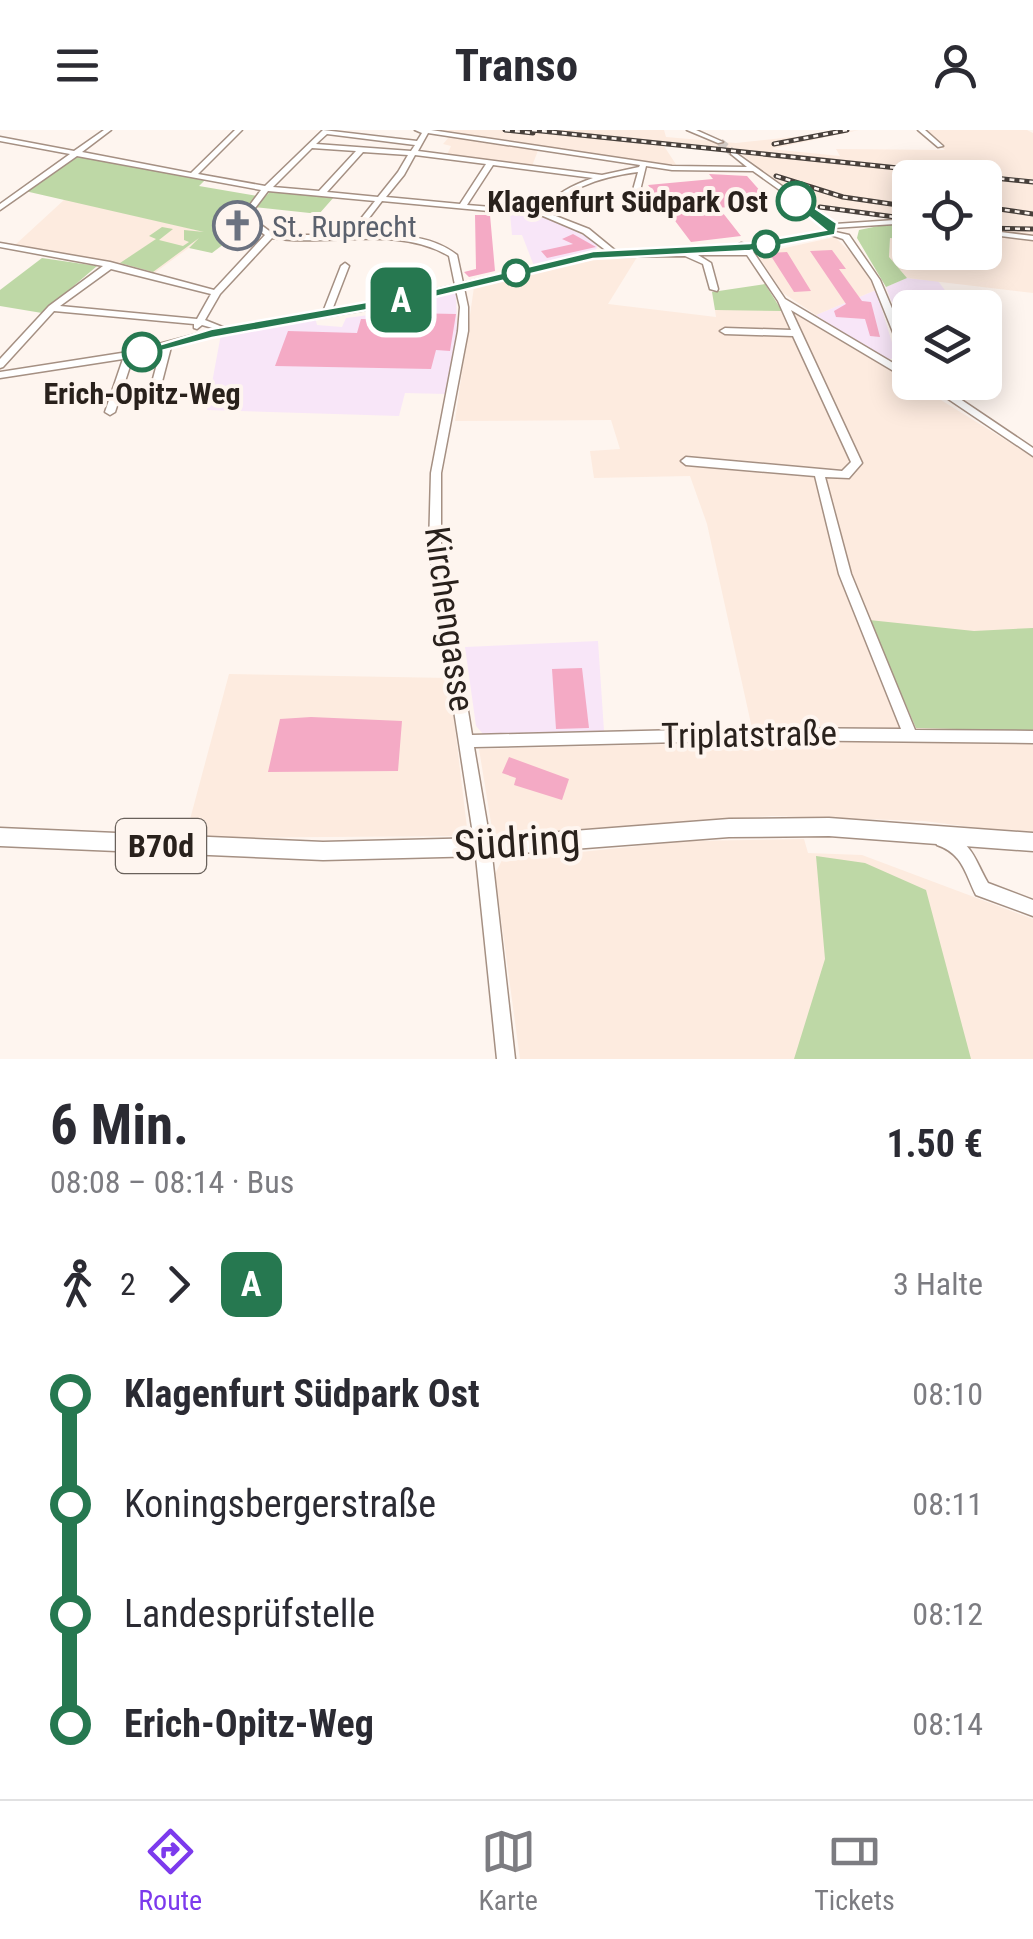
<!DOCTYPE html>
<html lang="de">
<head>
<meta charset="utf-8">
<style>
  :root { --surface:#fff; --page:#f7f7f7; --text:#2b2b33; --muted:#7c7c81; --line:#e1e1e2; --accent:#7c3aed }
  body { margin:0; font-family:"Roboto Condensed",sans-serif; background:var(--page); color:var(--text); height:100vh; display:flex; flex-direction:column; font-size:38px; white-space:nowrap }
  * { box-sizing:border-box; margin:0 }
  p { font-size:32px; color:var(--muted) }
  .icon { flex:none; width:55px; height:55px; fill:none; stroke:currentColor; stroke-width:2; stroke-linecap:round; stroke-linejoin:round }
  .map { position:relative; height:929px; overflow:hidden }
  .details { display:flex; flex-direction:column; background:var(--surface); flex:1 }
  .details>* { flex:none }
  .badge { padding:0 20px; border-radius:15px; font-size:35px; line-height:65px }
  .fabs { position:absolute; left:892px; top:30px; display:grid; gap:20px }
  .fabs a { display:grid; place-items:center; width:110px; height:110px; border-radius:15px; background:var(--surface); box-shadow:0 5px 25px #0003; font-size:50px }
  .map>.badge { position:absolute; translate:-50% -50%; box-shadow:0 0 0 5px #fff }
  .legs { display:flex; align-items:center; gap:15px; height:110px; padding:0 50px; font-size:32px }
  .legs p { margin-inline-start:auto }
  .summary { display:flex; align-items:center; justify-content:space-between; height:170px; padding:0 50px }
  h1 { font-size:55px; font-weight:700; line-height:75px }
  ul { padding:0 50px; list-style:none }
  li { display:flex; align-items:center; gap:35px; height:110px; font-size:38px }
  li i { display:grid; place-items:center; width:15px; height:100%; margin:0 12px; background:currentColor }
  li i::after { content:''; width:25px; height:25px; margin:-12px; border:8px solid; border-radius:50%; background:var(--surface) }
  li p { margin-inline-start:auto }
  li:first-child i { background:linear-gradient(#0000 50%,currentColor 0) }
  li:last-child i { background:linear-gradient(currentColor 50%,#0000 0) }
  header { display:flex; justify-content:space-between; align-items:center; height:130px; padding:0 50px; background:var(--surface); font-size:45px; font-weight:700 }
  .menu { display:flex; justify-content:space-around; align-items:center; height:140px; border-top:2px solid var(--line); background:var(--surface); font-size:28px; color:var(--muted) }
  .menu a { display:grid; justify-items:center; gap:5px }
  .menu .active { color:var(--accent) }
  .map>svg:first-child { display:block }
  .commercial { fill:#f8e6f8 }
  .built { fill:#fdebdf }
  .green { fill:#bed8a6 }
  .building { fill:#f4aac5 }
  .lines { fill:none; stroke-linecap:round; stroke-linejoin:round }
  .minor-tunnel { stroke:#d3cbc5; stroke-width:8; stroke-dasharray:8 4; stroke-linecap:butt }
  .minor-casing { stroke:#a59083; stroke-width:3 }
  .major-casing { stroke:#a59083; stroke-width:3 }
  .minor { fill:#fff; fill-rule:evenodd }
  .major { fill:#fff; fill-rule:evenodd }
  .rail-casing { stroke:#48403b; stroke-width:5 }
  .rail { stroke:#fef5ef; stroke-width:2.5; stroke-dasharray:5; stroke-linecap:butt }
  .line-1 { fill:#267850; stroke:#fff; stroke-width:2.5 }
  .stop-1-dot { fill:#fff; stroke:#267850; stroke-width:5 }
  .labels { text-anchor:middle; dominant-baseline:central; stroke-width:8; stroke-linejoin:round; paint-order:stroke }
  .far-stop-label { font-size:30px; font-weight:bold; fill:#29211c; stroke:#fef5ef; text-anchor:end }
  .far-worship-label { font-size:30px; fill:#5b616d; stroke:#fef5ef; text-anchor:start }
  .shield { fill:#fef5ef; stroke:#69615b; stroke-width:2.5 }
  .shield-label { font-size:32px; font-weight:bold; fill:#29211c }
  .street-label { font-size:35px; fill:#29211c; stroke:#fef5ef }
  .near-street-label { font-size:42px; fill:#29211c; stroke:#fef5ef }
</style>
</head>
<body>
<header><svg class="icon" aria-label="menu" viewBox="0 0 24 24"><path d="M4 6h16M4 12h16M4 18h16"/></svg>Transo<svg class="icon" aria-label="person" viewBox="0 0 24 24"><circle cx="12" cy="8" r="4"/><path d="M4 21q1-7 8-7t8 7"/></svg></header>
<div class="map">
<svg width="1033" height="929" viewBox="0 0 1033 929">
  <rect width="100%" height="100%" fill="#fef5ef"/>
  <path class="commercial" d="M510 83 550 89 599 113 595 122 534 136 522 105H512Z
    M907 148 938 151 956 175 910 178V196L902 199 886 157Z
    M876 160 893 216 900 227 885 230 816 185Z
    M456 162 457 201 446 264 405 263 399 286 207 280 221 204 315 187 317 195 342 197 346 188 408 180 407 171Z
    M598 511 604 601 484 605 476 596 465 517Z"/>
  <path class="built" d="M432 0H664L666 7 736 13 859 0 771 19 840 26 836 19 945 20 924 0H1027L1033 3V106L985 100V48H910V90L810 77 740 23 664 16 677 36Z
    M450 6 539 18 532 36 447 25 451 16 443 14Z
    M65 69 209 103 153 144 15 115Z
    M898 92 910 93V122H985V103L1033 110V163L907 148 889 128 890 108 899 109Z
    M835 107 859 131 876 160 816 185 783 163 757 124Z
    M639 124 608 174 716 187 715 180 794 179 1033 327V705L924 691 772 686 493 705 479 619 755 612 707 394 690 346 594 348 590 321 620 319 611 290 455 291 474 157 575 132Z
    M229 544 449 548 468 706 185 708Z
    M804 709 808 723 862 725 1033 789V929H520L495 744 502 730 687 711Z"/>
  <path class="green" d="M79 24 205 50 199 56 257 66 243 82 216 95 241 101 212 123 189 118 199 108 153 142 120 133 156 109 149 106 162 97 173 99 159 110 183 116 189 112 184 110V100L204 102 25 61Z
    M271 61 334 67 319 84 254 77Z
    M898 92 900 109 890 108 889 127 907 148 886 157 857 108 859 100Z
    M42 128 97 136 42 183 0 176V160Z
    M765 154 782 181 715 180 712 162Z
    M869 490 974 501 1033 498V601L916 598Z
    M816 726 865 733 926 760 971 929H794L825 829Z"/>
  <path class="building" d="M709 44 747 46 770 72 719 78 741 106 691 112 648 55 713 49Z
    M475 85H490L495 141 469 147 464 142 476 139Z
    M573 104 596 117 547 128 541 121 573 114 562 109Z
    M832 120 846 139H839L862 171 871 172 880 207 870 206 865 189 836 187 834 181 846 174 810 121Z
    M787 122 811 161 794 162 769 123Z
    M408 183 456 184 450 221 436 220 431 239 275 236 288 201 357 203 361 189 393 190 406 188Z
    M582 538 589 598 556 599 552 539Z
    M311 587 402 591 398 641 268 642 280 589Z
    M509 627 569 649 562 670 514 655 516 648 502 643Z"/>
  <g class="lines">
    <path class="minor-tunnel" d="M720 12 733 23"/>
    <defs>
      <path id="minor" d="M104 0H111L82 22 191 43 235 0H242L198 44 265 56 323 0 417 11 422 3 415 0H431L672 36 747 37 731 24V22L733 21 835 94 910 89V93L833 98 753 41 672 40 646 36 638 69 631 67 638 42C607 46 567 56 548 83L589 99 617 122 752 120 785 169 910 243V250L907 249 791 180 862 333 849 348 825 347 851 444 915 600 1033 601V613L766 610 474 617 491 717 515 929H497L475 717 429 418 431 343 458 201 460 177 456 160 395 175 212 206 171 217 157 271 152 274 147 271 161 219 133 227 115 282 110 285 105 282 123 229 0 248V242L128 222 216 199 202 195 197 199 194 198V194L54 181 3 237 0 238V229L49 176 103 136 0 117V113L110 132 214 160 265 105 241 87 261 60 77 26 0 80V74L70 24 0 11V7L74 21ZM428 3 640 35 639 37 602 45 418 21ZM327 4 415 15 411 21 316 14ZM312 18 356 21 319 61 273 57ZM363 22 408 25 398 42 378 67 327 62ZM415 25 486 34 460 74 386 67 404 45ZM493 35 593 48C573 55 554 64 542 81L467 75ZM268 61 375 71 348 105H283L272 103 249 86ZM382 71 543 86 583 103 608 122 593 123 463 153 457 125C429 103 390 104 356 105ZM272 108C329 117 397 95 449 126L455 155 395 169 332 180 349 136 345 133 341 136 323 182 225 198 205 190 220 164ZM698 125H747L778 171 791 200 725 198 720 201 725 204 793 206 851 332 842 341 686 327 681 331 686 335 815 346 839 444 901 599 766 598 472 605 441 418V343L468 201V177L464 158 593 127 685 126 703 134 710 159 717 161 718 159 711 133ZM111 139 211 164 197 189 60 176Z
        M687 0H696L723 12 718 13Z
        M918 0H925L943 16 938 17Z
        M985 100 1033 106V110L985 104Z
        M831 101 849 105 880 150 910 221V235L905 232 872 150 843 109 831 105 750 119 737 115 741 113 750 115Z
        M923 252H935L1033 318V326Z
        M943 703C973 711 974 729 988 753L1033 770V786L976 765C965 743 963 724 937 715L935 710 937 705Z"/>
      <path id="major" d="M829 688 1033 703V721L829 706 729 707 483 726 323 730 0 716V698L323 712 483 708 729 689Z"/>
    </defs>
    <use href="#minor" class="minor-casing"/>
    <use href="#major" class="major-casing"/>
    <use href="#minor" class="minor"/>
    <use href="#major" class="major"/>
    <defs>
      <path id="rail" d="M505 0 533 3
        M532 0 1033 52
        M774 14 847 0
        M776 46 843 67 898 75
        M820 77 910 89
        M985 77 1033 84
        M985 98 1033 99"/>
    </defs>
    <use href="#rail" class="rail-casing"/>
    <use href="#rail" class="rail"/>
  </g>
  <path class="line-1" d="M792 68H800L837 93 835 105 750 121 593 129 423 170 212 208 142 226 135 222 211 199 423 162 593 121 750 113 825 100 792 73Z"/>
  <defs>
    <symbol id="church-ring" viewBox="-11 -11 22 22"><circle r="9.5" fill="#fef5ef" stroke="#6b7280" stroke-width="1.5"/><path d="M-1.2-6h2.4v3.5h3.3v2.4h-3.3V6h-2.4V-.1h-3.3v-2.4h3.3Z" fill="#6b7280"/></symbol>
  </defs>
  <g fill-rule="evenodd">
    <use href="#church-ring" x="210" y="68" width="55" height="55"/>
  </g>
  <g class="stop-1-dot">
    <circle cx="796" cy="71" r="18"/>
    <circle cx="766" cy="114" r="12"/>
    <circle cx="516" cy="143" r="12"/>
    <circle cx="142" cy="222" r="18"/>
  </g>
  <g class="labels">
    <g class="far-stop-label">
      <text x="768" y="71">Klagenfurt Südpark Ost</text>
      <text x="142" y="263" text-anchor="middle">Erich-Opitz-Weg</text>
    </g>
    <g class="far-worship-label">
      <text x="272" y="96">St. Ruprecht</text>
    </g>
    <rect class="shield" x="116" y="689" width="90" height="54" rx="8"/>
    <g class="shield-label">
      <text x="161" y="716">B70d</text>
    </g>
    <g class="street-label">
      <text transform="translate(449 489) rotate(82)">Kirchengasse</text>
      <text transform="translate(749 605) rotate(-1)">Triplatstraße</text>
    </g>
    <g class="near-street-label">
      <text transform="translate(517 712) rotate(-4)">Südring</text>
    </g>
  </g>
</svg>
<div class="fabs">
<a><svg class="icon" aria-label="locate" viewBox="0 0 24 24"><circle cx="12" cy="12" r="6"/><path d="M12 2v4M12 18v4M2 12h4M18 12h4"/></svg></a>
<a><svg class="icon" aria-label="layers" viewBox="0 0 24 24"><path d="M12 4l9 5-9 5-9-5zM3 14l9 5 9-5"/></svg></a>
</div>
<b class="badge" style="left:401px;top:170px;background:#267850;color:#fff">A</b>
</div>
<section class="details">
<div class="summary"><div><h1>6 Min.</h1><p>08:08 – 08:14 · Bus</p></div><b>1.50 €</b></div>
<div class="legs"><svg class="icon" aria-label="walk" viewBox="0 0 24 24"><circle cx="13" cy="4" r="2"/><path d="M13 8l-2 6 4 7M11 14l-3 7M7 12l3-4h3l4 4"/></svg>2<svg class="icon" aria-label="forward" viewBox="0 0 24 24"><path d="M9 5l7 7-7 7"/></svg><b class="badge" style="background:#267850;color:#fff">A</b><p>3 Halte</p></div>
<ul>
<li><i style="color:#267850"></i><b>Klagenfurt Südpark Ost</b><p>08:10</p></li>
<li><i style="color:#267850"></i><span>Koningsbergerstraße</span><p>08:11</p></li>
<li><i style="color:#267850"></i><span>Landesprüfstelle</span><p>08:12</p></li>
<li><i style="color:#267850"></i><b>Erich-Opitz-Weg</b><p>08:14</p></li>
</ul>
</section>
<nav class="menu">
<a class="active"><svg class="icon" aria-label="directions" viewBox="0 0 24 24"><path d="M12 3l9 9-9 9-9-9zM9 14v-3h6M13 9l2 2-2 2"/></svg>Route</a>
<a><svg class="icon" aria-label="map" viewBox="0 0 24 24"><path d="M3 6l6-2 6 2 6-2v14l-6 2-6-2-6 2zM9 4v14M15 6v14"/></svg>Karte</a>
<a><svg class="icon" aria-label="tickets" viewBox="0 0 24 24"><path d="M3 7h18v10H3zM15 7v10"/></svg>Tickets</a>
</nav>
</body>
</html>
